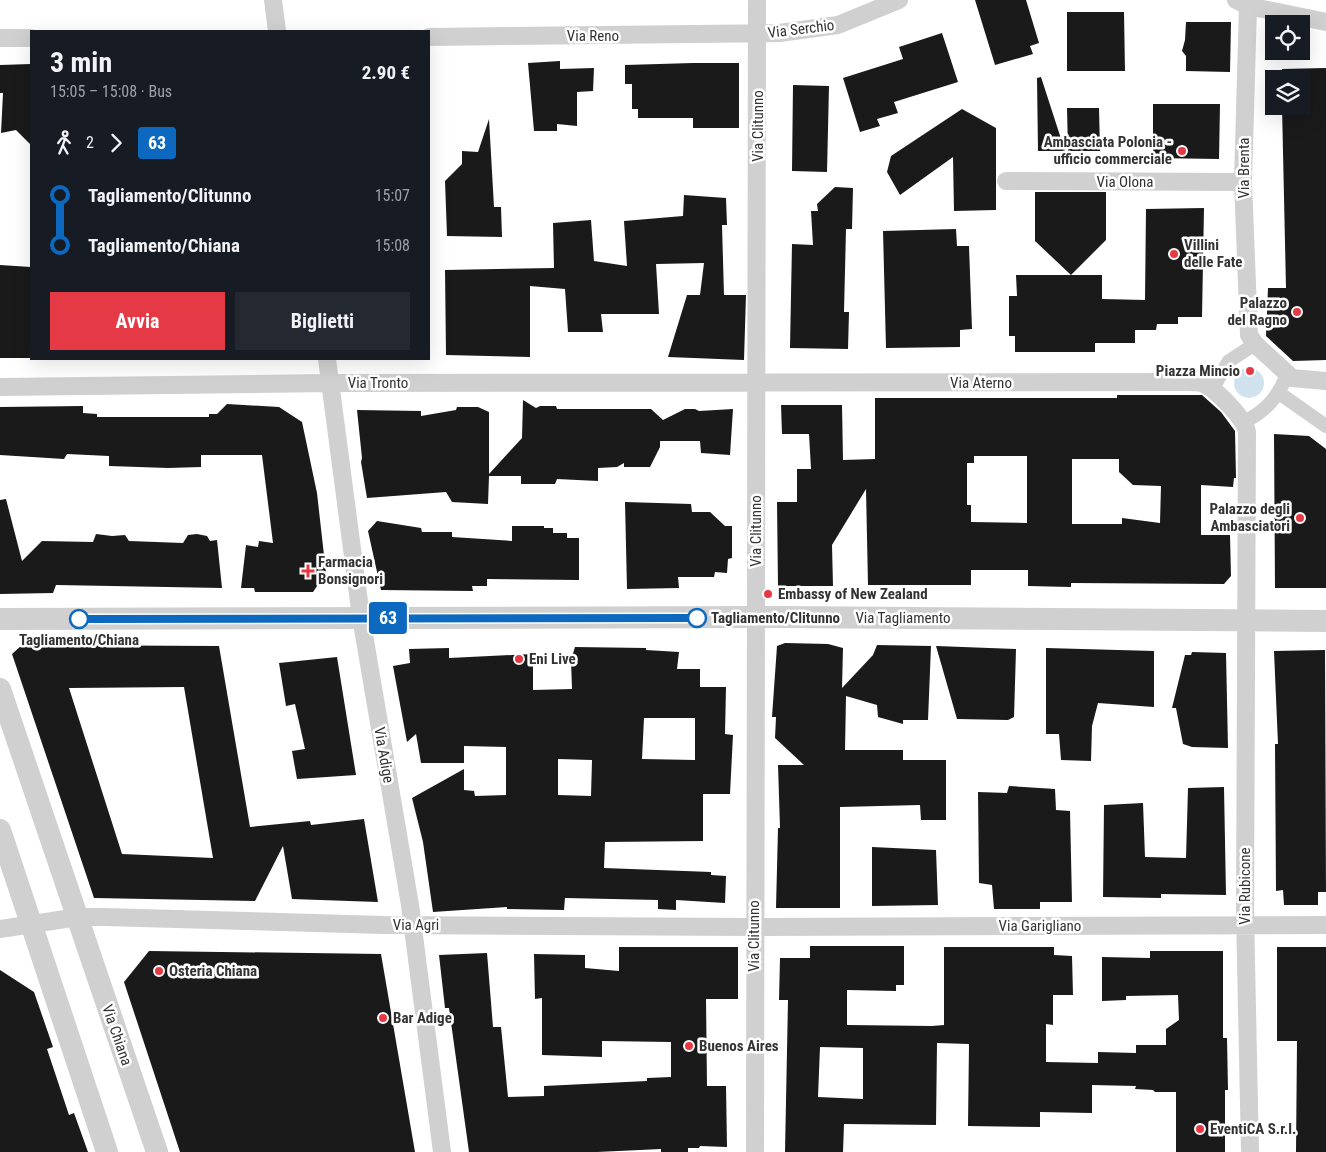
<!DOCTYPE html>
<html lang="it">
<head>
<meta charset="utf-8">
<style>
  :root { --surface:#171b24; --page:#242831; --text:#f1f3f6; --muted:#9ea1a6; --accent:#e63946 }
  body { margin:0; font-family:"Roboto Condensed",sans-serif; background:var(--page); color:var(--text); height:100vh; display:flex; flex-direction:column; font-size:19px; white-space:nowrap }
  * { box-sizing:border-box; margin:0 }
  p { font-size:16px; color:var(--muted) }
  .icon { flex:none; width:28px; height:28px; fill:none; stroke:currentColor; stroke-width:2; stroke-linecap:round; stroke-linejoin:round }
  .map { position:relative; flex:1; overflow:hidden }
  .drawer { position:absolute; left:30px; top:30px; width:400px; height:330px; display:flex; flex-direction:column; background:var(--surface); border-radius:0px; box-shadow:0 5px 20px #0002 }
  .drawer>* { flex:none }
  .badge { padding:0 10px; border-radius:4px; font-size:18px; line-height:32px }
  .fabs { position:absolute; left:1265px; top:15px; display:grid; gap:10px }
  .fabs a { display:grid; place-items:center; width:45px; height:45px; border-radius:0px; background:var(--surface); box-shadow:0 5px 20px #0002; font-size:25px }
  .map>.badge { position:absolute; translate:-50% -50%; box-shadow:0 0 0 2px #fff }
  .legs { display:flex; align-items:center; gap:8px; height:55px; padding:0 20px; font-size:16px }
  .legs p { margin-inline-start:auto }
  .head { display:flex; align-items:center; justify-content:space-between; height:85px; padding:0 20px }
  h1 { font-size:28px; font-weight:700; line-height:38px }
  .cta { display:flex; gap:10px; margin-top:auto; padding:10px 20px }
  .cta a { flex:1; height:58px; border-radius:0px; background:var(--accent); color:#fff; font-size:20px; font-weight:700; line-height:58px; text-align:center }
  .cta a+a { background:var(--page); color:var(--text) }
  ul { padding:0 20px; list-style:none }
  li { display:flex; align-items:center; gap:18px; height:50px; font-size:19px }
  li i { display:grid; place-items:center; width:8px; height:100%; margin:0 6px; background:currentColor }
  li i::after { content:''; width:12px; height:12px; margin:-6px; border:4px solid; border-radius:50%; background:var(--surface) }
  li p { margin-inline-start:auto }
  li:first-child i { background:linear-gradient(#0000 50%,currentColor 0) }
  li:last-child i { background:linear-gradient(currentColor 50%,#0000 0) }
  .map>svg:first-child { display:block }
  .water { fill:#cfe2ee }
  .building { fill:#1a1a1a; fill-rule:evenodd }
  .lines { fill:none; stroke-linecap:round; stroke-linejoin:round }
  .pedestrian { stroke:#d0d0d0; stroke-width:14 }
  .minor { stroke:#d0d0d0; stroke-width:18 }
  .tertiary { stroke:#d0d0d0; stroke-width:22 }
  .line-1-casing { stroke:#fff; stroke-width:11 }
  .line-1 { stroke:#0c69bf; stroke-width:8 }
  .poi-dot { fill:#e63946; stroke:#fff; stroke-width:2 }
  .stop-1-dot { fill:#fff; stroke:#0c69bf; stroke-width:2.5 }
  .labels { text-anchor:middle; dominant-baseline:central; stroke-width:5; stroke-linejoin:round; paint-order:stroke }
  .street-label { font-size:15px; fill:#333; stroke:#fff }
  .poi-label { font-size:15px; font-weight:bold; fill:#333; stroke:#fff; text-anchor:start }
  .stop-label { font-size:15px; font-weight:bold; fill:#333; stroke:#fff; text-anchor:start }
</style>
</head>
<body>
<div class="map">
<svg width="1326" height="1152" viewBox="0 0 1326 1152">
  <rect width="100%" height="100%" fill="#fff"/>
  <path class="water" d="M1234 383a15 15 0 1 1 30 0a15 15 0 1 1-30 0Z"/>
  <path class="building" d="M975 0H1026L1039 43 1030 46 1033 54 995 65Z
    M1067 12H1124L1125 71H1067Z
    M1186 22H1231L1230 72 1186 71V56L1182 51 1185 40Z
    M942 33 958 82 894 102 898 113 877 119 880 126 860 132 843 78 903 59 899 47Z
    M560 61V69L594 68 593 91 577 92V126L557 124V131H534L528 63Z
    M693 63H739V128H693V118H638V109H632V84H625V65Z
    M31 64V145L16 130 1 133 3 93H0V65Z
    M1326 68V360L1293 361 1266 336 1268 288H1286L1282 106H1301V79H1282V69Z
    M1041 77 1065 151H1038L1037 78Z
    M793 85 829 86 827 172 792 171Z
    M1153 104H1220L1219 159 1153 158Z
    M1067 108H1099L1100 151H1068Z
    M962 109 996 128V210L954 211 953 157 900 195 887 172 891 156Z
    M489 119 494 207H501L502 237 447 236 445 181 462 164V151L478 152Z
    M835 187 853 188 852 229H846L844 312H849L848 349 790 348 792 244 813 245 811 211H818L817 204Z
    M1035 192H1106V240L1071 275H1102V299L1145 300 1146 209 1204 208 1202 317H1178V324H1157L1156 330H1135V343H1095V352H1015V336H1009V296H1017L1016 275H1071L1035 241Z
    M684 195 726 198 727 225H722L724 295H746L744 360 668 357 687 295H700L704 263 656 264 659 314H601L603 332H568L565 289 530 286V357L446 355 445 270 554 268 553 223 591 220 594 261 627 266 624 221 683 216Z
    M956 229 957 246H969L972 329 960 330V347L886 348 883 231Z
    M0 265 31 267V358H0Z
    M1117 395H1202L1221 412 1235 431 1236 478H1234L1233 487 1201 485V535H1230L1231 576 1224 584 1071 583V587L1028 586V570H971V585H868L866 489 832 545 833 586H778L777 502H797V469H811L809 434H782L781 405H842L843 460 875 459V398H1117ZM974 456H1027V523L971 522V505H967V463H974ZM1072 459H1119V472L1133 485 1161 486 1160 523 1122 518V524H1072Z
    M523 400 536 408 540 406H556L557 409H651L663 420 685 409H695L699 411 733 409 730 455 701 453 700 441H660V447L650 467H624V463L617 467 598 468V481L557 479 555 484H521V476H489L488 504 452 502 446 492 367 498 361 462 362 458 357 410 421 411V416L456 410 457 407H478L489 412V474L522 438Z
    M227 404 279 407 302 422 317 493 326 573 313 592H255L254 588H241L246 545 258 547 259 541 273 543 262 455H201V467L168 468 109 466V456L67 454 64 459 0 455V407L83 406V413L97 414V417H209V414H217Z
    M1274 434 1309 436 1326 449V588H1275Z
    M6 499 22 561 42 541 93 542 96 534 112 536 125 535 129 541 183 543 188 535 197 534 207 536 210 541 217 540 222 588 56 585 53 593 0 594V500Z
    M625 502 691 504 692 512H710L725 526H732V558L728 559 727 573 715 572 714 577H678L679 588 627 589Z
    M377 521 421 528 422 532H452V537L512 541V526H544V528H553V533H567V538H579V580L487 579V586H472L473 591 381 590 368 531Z
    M785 643 828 644 843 648 842 688 873 655 877 645 931 646 928 720H903V724L878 717 877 705 846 696 845 750H903V760H946V820H921L920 805 840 807V908H776L778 828H780L778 765H804L775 738 776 717H772L777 646Z
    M22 645 219 646 250 827 310 821 311 825 364 819 378 902 292 899 283 846 255 901 94 898 12 654ZM184 687 213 858 122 854 69 688Z
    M936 646 1016 649 1014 717 1008 720 957 719Z
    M575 647 646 648V650L679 652 677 669H700V687H726L725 734 733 735 730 794H703V841L605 842 604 868 711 872V875L726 876 725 903 676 900V910L658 909V900L565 898 564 910 507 909V907L433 912 423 842 412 798 464 769V790L474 791 475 796 506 795V747L464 746V763H421L416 734 407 742 393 666 410 663 409 649 449 648V658L533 654V690L572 689 571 660ZM644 718H695V760L642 759ZM558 759 592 760 591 796 558 795Z
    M1046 648 1154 651V707L1098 703 1092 726 1091 761 1061 760 1059 734H1046Z
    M1325 650 1326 892H1318V905H1284L1283 890 1276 891 1275 744H1278L1274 651Z
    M1192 652 1226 653 1228 748 1192 747 1183 744 1176 708H1172L1185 655H1191Z
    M337 657 356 775 297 779 292 751 305 749 295 704 286 706 279 663Z
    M1009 786 1055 789 1056 810 1070 811 1072 902H1040V909H994L992 885 979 883 978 792 1007 793Z
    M1224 787 1226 895 1161 894V898L1103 897 1104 805 1143 803 1145 857 1186 858 1188 788Z
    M872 847 936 850 938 905 872 906Z
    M810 946H904V985H896V991L847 990V1025L932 1026 944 1025V947H1054V955L1072 956 1073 995H1053V1025L1046 1024V1062L1098 1063V1052L1136 1053V1045H1166V1029L1179 1020 1178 995 1126 996V1000L1102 1001V957L1150 958V951H1223V1038H1227L1228 1090H1225V1152H1176V1092H1155L1153 1090 1135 1089 1136 1086 1092 1085V1113L1040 1112V1127L968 1126 969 1044 937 1043 936 1125 844 1124 843 1152H785L788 1000H779L780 958H810ZM820 1047 863 1048V1099L818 1097Z
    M619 947H738V999H706L707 1086H726L727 1147 700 1146 699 1148H688V1152H661V1149L597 1152H469L449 1008H445L439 955 487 953 493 1027H501L508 1097 544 1096V1086L647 1081V1078L671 1077V1042L602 1041V1057L542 1055V998L535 999 534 954 585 955V968L619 971Z
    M1277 947H1326V1152H1296L1297 1041H1277Z
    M149 951 381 954 415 1152H180L124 982Z
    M0 970 34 992 53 1047 47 1049 69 1115 74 1113 88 1152H0Z"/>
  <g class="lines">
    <path class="pedestrian" d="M1212 389 1229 361 1255 344
      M1279 393 1326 426
      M1244 422C1266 411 1278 397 1287 375"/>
    <path class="minor" d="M273 0 277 31
      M1236 0 1248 6 1326 22
      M1248 6 1243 182 1249 335 1255 344 1292 378 1326 381
      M429 37 779 33 838 25 899 0
      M0 38H31
      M1006 181 1243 182
      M327 359 361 617 410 905 442 1152
      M0 387 330 383 1187 382C1192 382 1198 382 1202 383 1215 388 1245 419 1247 432L1245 913 1250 1152
      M0 929 78 917H104L384 925 754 927 1326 925
      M755 1152 757 0"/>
    <path class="tertiary" d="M0 619 778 617 1326 621
      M0 689 157 1152
      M0 830 107 1152"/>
  </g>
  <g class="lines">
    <defs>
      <path id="line-1" d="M79 619 697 618"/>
    </defs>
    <use href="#line-1" class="line-1-casing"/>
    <use href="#line-1" class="line-1"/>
  </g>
  <g class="poi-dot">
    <circle cx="1182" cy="151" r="5"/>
    <circle cx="1174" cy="254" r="5"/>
    <circle cx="1297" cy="312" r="5"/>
    <circle cx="1250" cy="371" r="5"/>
    <circle cx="1300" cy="518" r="5"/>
    <path d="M305.5 563.5h5v5h5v5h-5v5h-5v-5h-5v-5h5z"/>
    <circle cx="768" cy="594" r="5"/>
    <circle cx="519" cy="659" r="5"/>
    <circle cx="159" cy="971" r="5"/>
    <circle cx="383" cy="1018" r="5"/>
    <circle cx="689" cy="1046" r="5"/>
    <circle cx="1200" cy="1129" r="5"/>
  </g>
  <g class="stop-1-dot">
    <circle cx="697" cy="618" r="9"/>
    <circle cx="79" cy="619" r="9"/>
  </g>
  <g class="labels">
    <g class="street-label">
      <text transform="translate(801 29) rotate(-7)">Via Serchio</text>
      <text x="593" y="36">Via Reno</text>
      <text transform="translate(758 126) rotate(-90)">Via Clitunno</text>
      <text transform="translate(1244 168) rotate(-90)">Via Brenta</text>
      <text x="1125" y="182">Via Olona</text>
      <text x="378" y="383">Via Tronto</text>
      <text x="981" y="383">Via Aterno</text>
      <text transform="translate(756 531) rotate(-90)">Via Clitunno</text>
      <text x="903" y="618">Via Tagliamento</text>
      <text transform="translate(384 755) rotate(80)">Via Adige</text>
      <text transform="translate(1245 886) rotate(-90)">Via Rubicone</text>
      <text x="416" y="925">Via Agri</text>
      <text x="1040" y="926">Via Garigliano</text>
      <text transform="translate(754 936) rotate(-90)">Via Clitunno</text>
      <text transform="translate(117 1035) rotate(71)">Via Chiana</text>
    </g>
    <g class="poi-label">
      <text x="1172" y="142" text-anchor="end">Ambasciata Polonia -<tspan x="1172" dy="17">ufficio commerciale</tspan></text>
      <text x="1184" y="245">Villini<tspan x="1184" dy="17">delle Fate</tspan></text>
      <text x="1287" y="303" text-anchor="end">Palazzo<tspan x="1287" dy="17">del Ragno</tspan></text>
      <text x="1240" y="371" text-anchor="end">Piazza Mincio</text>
      <text x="1290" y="509" text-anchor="end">Palazzo degli<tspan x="1290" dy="17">Ambasciatori</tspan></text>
      <text x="318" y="562">Farmacia<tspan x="318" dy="17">Bonsignori</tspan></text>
      <text x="778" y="594">Embassy of New Zealand</text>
      <text x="529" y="659">Eni Live</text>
      <text x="169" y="971">Osteria Chiana</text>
      <text x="393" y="1018">Bar Adige</text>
      <text x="699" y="1046">Buenos Aires</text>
      <text x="1210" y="1129">EventiCA S.r.l.</text>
    </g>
    <g class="stop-label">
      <text x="711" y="618">Tagliamento/Clitunno</text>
      <text x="79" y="640" text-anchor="middle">Tagliamento/Chiana</text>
    </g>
  </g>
</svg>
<div class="fabs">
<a><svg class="icon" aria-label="locate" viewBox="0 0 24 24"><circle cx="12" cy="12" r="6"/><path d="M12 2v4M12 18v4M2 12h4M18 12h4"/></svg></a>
<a><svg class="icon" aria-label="layers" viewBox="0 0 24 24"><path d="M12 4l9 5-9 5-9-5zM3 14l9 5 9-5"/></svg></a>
</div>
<b class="badge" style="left:388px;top:618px;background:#0c69bf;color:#fff">63</b>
<section class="drawer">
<div class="head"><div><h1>3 min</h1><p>15:05 – 15:08 · Bus</p></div><b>2.90 €</b></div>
<div class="legs"><svg class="icon" aria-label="walk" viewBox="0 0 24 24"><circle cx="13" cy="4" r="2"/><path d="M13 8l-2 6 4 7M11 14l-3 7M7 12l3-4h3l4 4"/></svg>2<svg class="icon" aria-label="forward" viewBox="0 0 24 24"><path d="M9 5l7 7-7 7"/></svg><b class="badge" style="background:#0c69bf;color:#fff">63</b></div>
<ul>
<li><i style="color:#0c69bf"></i><b>Tagliamento/Clitunno</b><p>15:07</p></li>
<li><i style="color:#0c69bf"></i><b>Tagliamento/Chiana</b><p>15:08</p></li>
</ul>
<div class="cta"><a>Avvia</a><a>Biglietti</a></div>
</section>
</div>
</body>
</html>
